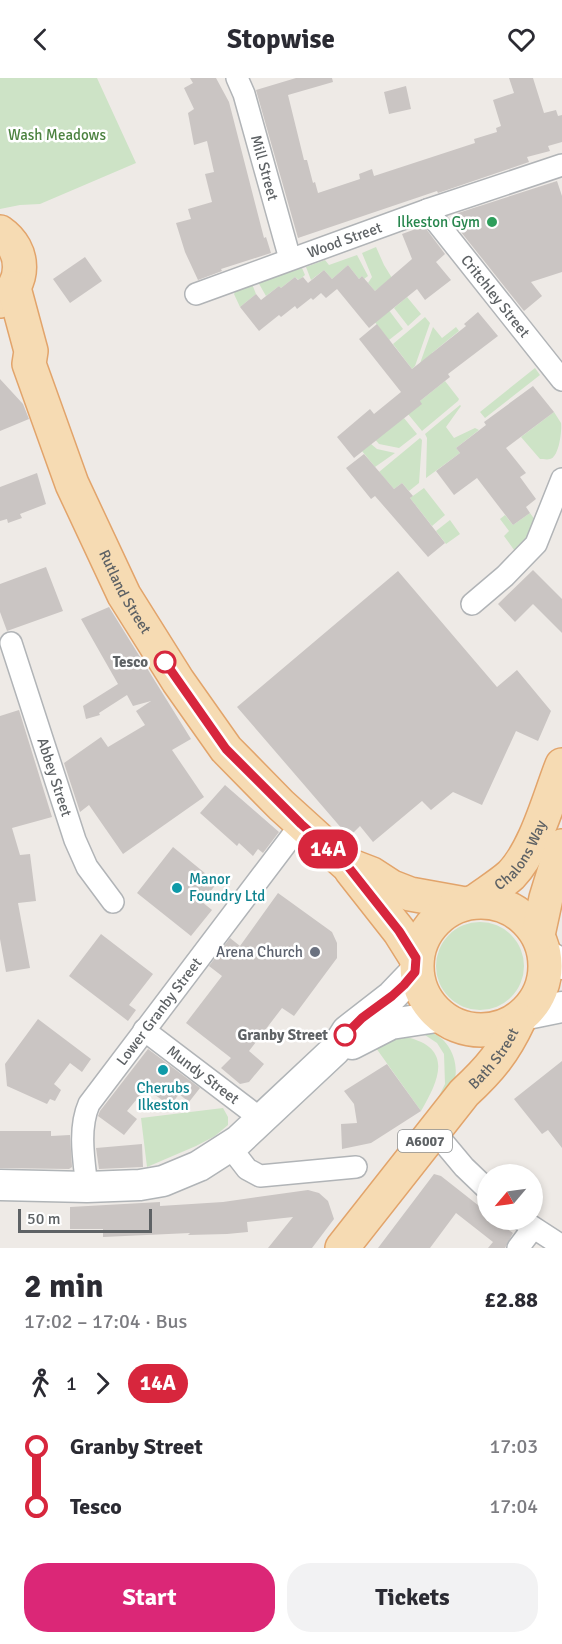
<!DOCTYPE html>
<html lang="en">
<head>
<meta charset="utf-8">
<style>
  :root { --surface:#fff; --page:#f2f2f3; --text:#2b2b33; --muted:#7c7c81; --accent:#db2777 }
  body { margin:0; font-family:Signika,sans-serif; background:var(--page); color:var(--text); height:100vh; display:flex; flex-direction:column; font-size:22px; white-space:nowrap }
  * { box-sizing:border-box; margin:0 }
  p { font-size:20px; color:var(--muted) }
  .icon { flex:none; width:33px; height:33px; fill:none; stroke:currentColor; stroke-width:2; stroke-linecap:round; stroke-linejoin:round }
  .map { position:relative; height:1170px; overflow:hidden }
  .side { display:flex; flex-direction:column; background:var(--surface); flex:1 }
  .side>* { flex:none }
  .badge { padding:0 12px; border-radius:20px; font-size:21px; line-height:39px }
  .needle { width:39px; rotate:241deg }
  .tools { position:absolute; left:477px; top:1086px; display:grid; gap:12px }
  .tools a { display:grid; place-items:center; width:66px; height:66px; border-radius:50%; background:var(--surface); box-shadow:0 3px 9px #0003; font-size:30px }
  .scale { position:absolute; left:18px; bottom:15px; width:134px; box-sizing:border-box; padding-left:6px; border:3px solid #5e6265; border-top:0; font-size:16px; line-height:21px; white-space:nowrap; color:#5e6265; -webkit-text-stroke:4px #fff; paint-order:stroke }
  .map>.badge { position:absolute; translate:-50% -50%; box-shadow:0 0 0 3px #fff }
  .legs { display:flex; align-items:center; gap:9px; height:66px; padding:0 24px; font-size:20px }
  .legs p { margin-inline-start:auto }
  .overview { display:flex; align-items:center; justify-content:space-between; height:102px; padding:0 24px }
  h1 { font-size:33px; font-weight:700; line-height:45px }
  .primary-button { display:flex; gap:12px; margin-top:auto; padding:12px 24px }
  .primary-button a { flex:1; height:69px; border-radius:24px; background:var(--accent); color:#fff; font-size:24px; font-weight:700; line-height:69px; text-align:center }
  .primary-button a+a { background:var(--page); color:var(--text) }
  ul { padding:0 24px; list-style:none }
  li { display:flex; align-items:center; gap:21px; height:60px; font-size:22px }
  li i { display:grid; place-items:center; width:9px; height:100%; margin:0 8px; background:currentColor }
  li i::after { content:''; width:15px; height:15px; margin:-8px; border:4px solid; border-radius:50%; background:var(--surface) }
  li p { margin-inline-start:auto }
  li:first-child i { background:linear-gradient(#0000 50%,currentColor 0) }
  li:last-child i { background:linear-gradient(currentColor 50%,#0000 0) }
  header { display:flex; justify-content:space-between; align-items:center; height:78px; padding:0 24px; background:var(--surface); font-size:27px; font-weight:700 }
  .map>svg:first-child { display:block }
  .green { fill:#cde3c6 }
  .building { fill:#cac5c3 }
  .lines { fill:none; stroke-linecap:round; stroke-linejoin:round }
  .street-casing { stroke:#b1b4b7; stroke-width:24 }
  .secondary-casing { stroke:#b0b4b7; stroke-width:33 }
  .primary-casing { stroke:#e2a46b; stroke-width:36 }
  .street { stroke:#fff; stroke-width:21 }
  .secondary { stroke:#fff; stroke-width:30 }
  .primary { stroke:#f6dbb3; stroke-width:33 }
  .line-1-casing { stroke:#fff; stroke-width:14 }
  .line-1 { stroke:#d7263d; stroke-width:9 }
  .leisure-dot { fill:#2e9e5b; stroke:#fff; stroke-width:2 }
  .stop-1-dot { fill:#fff; stroke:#d7263d; stroke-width:3 }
  .culture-dot { fill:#0f9aa8; stroke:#fff; stroke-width:2 }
  .worship-dot { fill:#6b7280; stroke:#fff; stroke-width:2 }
  .labels { text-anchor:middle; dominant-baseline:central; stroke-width:5; stroke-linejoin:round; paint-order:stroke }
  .shield { fill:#fff; stroke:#8e9193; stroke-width:1.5 }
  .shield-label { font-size:14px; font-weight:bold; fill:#5e6265 }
  .park-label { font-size:15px; fill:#4c8240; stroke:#fff }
  .street-label { font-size:15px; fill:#5e6265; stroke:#fff }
  .leisure-label { font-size:15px; fill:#27864d; stroke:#fff; text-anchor:end }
  .stop-label { font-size:15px; font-weight:bold; fill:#5e6265; stroke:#fff; text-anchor:end }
  .culture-label { font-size:15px; fill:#0d838f; stroke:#fff; text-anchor:start }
  .worship-label { font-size:15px; fill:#5b616d; stroke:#fff; text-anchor:end }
</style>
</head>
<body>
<header><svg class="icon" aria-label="back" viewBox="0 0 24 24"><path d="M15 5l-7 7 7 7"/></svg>Stopwise<svg class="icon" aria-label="heart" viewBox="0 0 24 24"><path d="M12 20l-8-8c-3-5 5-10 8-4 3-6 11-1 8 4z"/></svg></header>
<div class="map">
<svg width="562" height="1170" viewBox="0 0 562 1170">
  <rect width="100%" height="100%" fill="#eeeae6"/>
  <path class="green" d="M0 0H97L136 85 40 126 20 127 0 131Z
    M376 169 384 187 392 200 375 213 368 205 372 199 362 175Z
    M357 177 368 198 364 201 362 198 359 201 348 187 332 201 324 192 311 202 306 189 325 182 329 187Z
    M302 190 305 197 299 202 295 199 281 210 279 208 266 218 258 204Z
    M252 206 256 216 240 229 234 216 236 212Z
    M407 219 421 236 408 248 394 230Z
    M388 231 403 251 389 262 374 243Z
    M425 239 430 245 415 288 412 291 393 266Z
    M433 249 442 260 456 249 459 253 432 275 436 281 418 291Z
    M535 290 540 297 485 340 480 334Z
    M445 303 459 321 458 323 422 353 408 336 420 323Z
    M460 327 461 328 446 349 454 360 475 350 479 352 456 370 460 375 426 400 427 360 425 356Z
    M554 334 561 345C562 353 559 379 550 381 548 382 542 381 540 381L521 359Z
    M404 340 417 356 399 370 379 366 373 359Z
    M420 360 422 362 419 405 409 413 402 405 394 411 379 394Z
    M371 366 377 371 395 375 375 389 362 373Z
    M424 410 445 437 432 448 410 420Z
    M530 435 535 442 529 459 517 476 504 458 509 453 500 441 505 437 513 447Z
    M450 442 460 456 446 466 436 453Z
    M436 888a44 44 0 1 1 88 0a44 44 0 1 1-88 0Z
    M405 950C414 951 425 951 433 955 451 963 461 988 453 1007 448 1016 438 1024 432 1032L445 1006 444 976 437 965 425 957Z
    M406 959C454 970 439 1002 421 1033L376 970 392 960Z
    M223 1030 228 1039V1047L215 1058 196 1068 147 1089 141 1040Z"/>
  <path class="building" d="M190 0H216L229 24 264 160 266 159 271 175 221 191 222 193 198 202 185 174 176 145 191 141 188 131 212 124 205 96 214 94 207 63 194 67 188 35 194 31 184 10 193 5Z
    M296 0H332L333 4 288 17 304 82H307L313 105 315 104 318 115 360 101 359 96 372 91 374 98 475 65 474 61 497 54 496 50 501 48 493 22 514 15 509 0H533L544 35 556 32 558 38 562 37V64L548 68 550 73 527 79 529 84 438 115 437 113 298 160 256 12Z
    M406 8 411 31 389 36 384 14Z
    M557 103 562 118V194L531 204 542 218 524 233 453 144 455 136Z
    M424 148 445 176 436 184 451 202 425 222 417 211 369 250 337 211 326 220 321 215 313 222 311 220 297 231 295 228 281 239 279 237 259 253 240 229 256 216 261 222 279 208 281 210 295 199 298 202 303 199 308 205 324 192 332 201 348 187 359 201 362 198 375 213 412 181 402 156Z
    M85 179 102 203 70 225 53 201Z
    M478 234 498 258 448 296 450 299 420 323 422 326 354 380 337 359 370 331 374 336 401 314 359 261 377 246 412 291 466 248 464 246Z
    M0 301 23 326 29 341 0 353Z
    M533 308 554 334 506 370 526 395 520 399 536 421 526 429 530 435 513 447 477 400 454 417 436 393 460 375 456 370 486 347 484 344Z
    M364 376 394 411 402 405 413 418 410 420 445 465 428 479 375 418 371 421 346 390Z
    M37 395 46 426 20 436 22 440 8 445 7 441 0 443V409Z
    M46 489 63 533 7 553 0 534V506Z
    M533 492 562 521V555L533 526 515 544 498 526Z
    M398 493 497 609 517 592 551 633 538 663 516 653 482 727 453 714 431 732 422 723 373 764 360 748 349 759 237 629Z
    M109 529 191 661 172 672 204 719 123 776 89 727 80 734 64 685 101 659 108 669 145 647 136 633 151 623 133 628 127 617 99 635 100 637 86 641 83 628 118 606 81 541Z
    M19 632 52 739 12 750 20 777 30 776 36 823 18 825 30 890 6 894 0 861V638Z
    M225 707 279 754 263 775 258 771 253 778 239 765 237 768 200 735Z
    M173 769 217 805 202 824 212 832 191 858 137 815Z
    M278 815 332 854 337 865V880L294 938 282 930 249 973 264 986 249 1004 240 1006 221 990 231 980 186 945 222 898 209 888 230 860 240 868Z
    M101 856 153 896 129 927 136 932 128 943 69 898Z
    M38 941 91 981 82 994 70 985 54 1006 61 1012 55 1023 50 1021 47 1026 7 1008 5 986Z
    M148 971 200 1010 189 1024 179 1016 170 1028 146 1010 127 1033 137 1041 124 1057 98 1038 100 1033Z
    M562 983V1070L548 1052 542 1056 514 1021Z
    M387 986 421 1033 371 1065 342 1071 341 1046 357 1045 354 1026 344 1013Z
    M0 1053H51V1058L70 1057 72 1089 69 1091 0 1090Z
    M142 1066 143 1089 99 1091 96 1070Z
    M434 1096 441 1098 488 1135V1142H495L513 1155 505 1170H488L493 1164 456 1135 430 1170H378Z
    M308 1112 319 1115 328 1123 334 1141 312 1170H268L293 1139 247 1144 248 1154 227 1156 188 1157 190 1155 103 1159V1151H70V1129L160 1124V1128L223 1124Z"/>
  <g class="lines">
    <defs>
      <g id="street">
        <path id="s1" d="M237 0 244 16 290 181"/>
        <path id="s2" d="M427 132 562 302"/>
        <path id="s3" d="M196 216 427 132 562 87"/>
        <path d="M472 526 505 498 536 466 562 401"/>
        <path id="s4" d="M11 565 75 762 87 789 113 824"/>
        <path id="s5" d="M144 952 261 1041"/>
        <path d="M433 1052 464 1089 488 1112"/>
        <path d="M230 1069 247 1091 260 1098 356 1089"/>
        <path id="s6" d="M87 1109C84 1083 78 1051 89 1026L301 746"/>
        <path d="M522 1142 562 1168"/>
        <path d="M518 1170 533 1150"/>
      </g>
      <path id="secondary" d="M543 875 562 886
        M527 936 562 929
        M352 966 391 946 443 938
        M0 1107 87 1109 140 1107 163 1103 199 1088 238 1063 335 972 347 953 392 918 415 894"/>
      <g id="primary">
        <path d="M0 154C26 172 26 206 0 223"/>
        <path id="s7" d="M14 210 31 273 29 286 72 406 124 517 178 603 226 671 281 727 346 786 372 796 392 809 410 816 460 825"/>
        <path d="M351 792 399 853 416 880"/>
        <path id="s8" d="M477 822C488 814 501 806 511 797 536 771 549 720 562 687"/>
        <circle cx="481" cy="888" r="64"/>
        <path d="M538 857 546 820 562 768"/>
        <path id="s9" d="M342 1170 464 1015C490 991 504 974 519 942"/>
      </g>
    </defs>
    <use href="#street" class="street-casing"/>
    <use href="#secondary" class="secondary-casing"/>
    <use href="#primary" class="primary-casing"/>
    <use href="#street" class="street"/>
    <use href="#secondary" class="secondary"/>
    <use href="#primary" class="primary"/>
  </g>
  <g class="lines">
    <defs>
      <path id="line-1" d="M165 584 226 671 301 746 346 786 399 853 416 880 415 894 404 907 392 918 362 940 345 957"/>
    </defs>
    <use href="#line-1" class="line-1-casing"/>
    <use href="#line-1" class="line-1"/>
  </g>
  <circle class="leisure-dot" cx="492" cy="144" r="6"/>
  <g class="stop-1-dot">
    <circle cx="165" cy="584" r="10"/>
    <circle cx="345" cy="957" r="10"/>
  </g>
  <g class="culture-dot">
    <circle cx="177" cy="810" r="6"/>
    <circle cx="163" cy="992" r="6"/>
  </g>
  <circle class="worship-dot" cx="315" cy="874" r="6"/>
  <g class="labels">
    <rect class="shield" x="398" y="1052" width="54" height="22" rx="4.5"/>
    <g class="shield-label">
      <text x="425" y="1063">A6007</text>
    </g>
    <g class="park-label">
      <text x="57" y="57">Wash Meadows</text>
    </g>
    <g class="street-label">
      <text stroke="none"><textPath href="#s1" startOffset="94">Mill Street</textPath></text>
      <text stroke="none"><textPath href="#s3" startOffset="158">Wood Street</textPath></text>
      <text stroke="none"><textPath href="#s2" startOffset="110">Critchley Street</textPath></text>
      <text stroke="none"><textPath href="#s7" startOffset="326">Rutland Street</textPath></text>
      <text stroke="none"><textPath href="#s4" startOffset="141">Abbey Street</textPath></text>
      <text stroke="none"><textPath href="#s8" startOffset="64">Chalons Way</textPath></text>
      <text stroke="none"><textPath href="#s6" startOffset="200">Lower Granby Street</textPath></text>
      <text stroke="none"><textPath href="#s9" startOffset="243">Bath Street</textPath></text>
      <text stroke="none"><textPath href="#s5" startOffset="74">Mundy Street</textPath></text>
    </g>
    <g class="leisure-label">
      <text x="480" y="144">Ilkeston Gym</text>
    </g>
    <g class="stop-label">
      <text x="148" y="584">Tesco</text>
      <text x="328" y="957">Granby Street</text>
    </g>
    <g class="culture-label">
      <text x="189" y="801">Manor<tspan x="189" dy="17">Foundry Ltd</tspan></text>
      <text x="163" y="1010" text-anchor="middle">Cherubs<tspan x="163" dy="17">Ilkeston</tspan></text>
    </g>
    <g class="worship-label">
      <text x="303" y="874">Arena Church</text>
    </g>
  </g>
</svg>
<div class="tools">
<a><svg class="needle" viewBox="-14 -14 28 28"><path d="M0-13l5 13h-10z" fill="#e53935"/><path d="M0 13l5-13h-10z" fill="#7c7c81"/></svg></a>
</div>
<div class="scale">50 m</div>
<b class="badge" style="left:328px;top:771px;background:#d7263d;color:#fff">14A</b>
</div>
<section class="side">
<div class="overview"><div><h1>2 min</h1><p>17:02 – 17:04 · Bus</p></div><b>£2.88</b></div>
<div class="legs"><svg class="icon" aria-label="walk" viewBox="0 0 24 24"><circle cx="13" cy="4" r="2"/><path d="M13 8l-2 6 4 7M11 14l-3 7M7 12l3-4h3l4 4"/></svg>1<svg class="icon" aria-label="forward" viewBox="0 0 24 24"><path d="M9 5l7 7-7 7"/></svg><b class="badge" style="background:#d7263d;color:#fff">14A</b></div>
<ul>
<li><i style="color:#d7263d"></i><b>Granby Street</b><p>17:03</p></li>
<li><i style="color:#d7263d"></i><b>Tesco</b><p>17:04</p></li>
</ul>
<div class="primary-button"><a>Start</a><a>Tickets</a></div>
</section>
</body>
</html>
